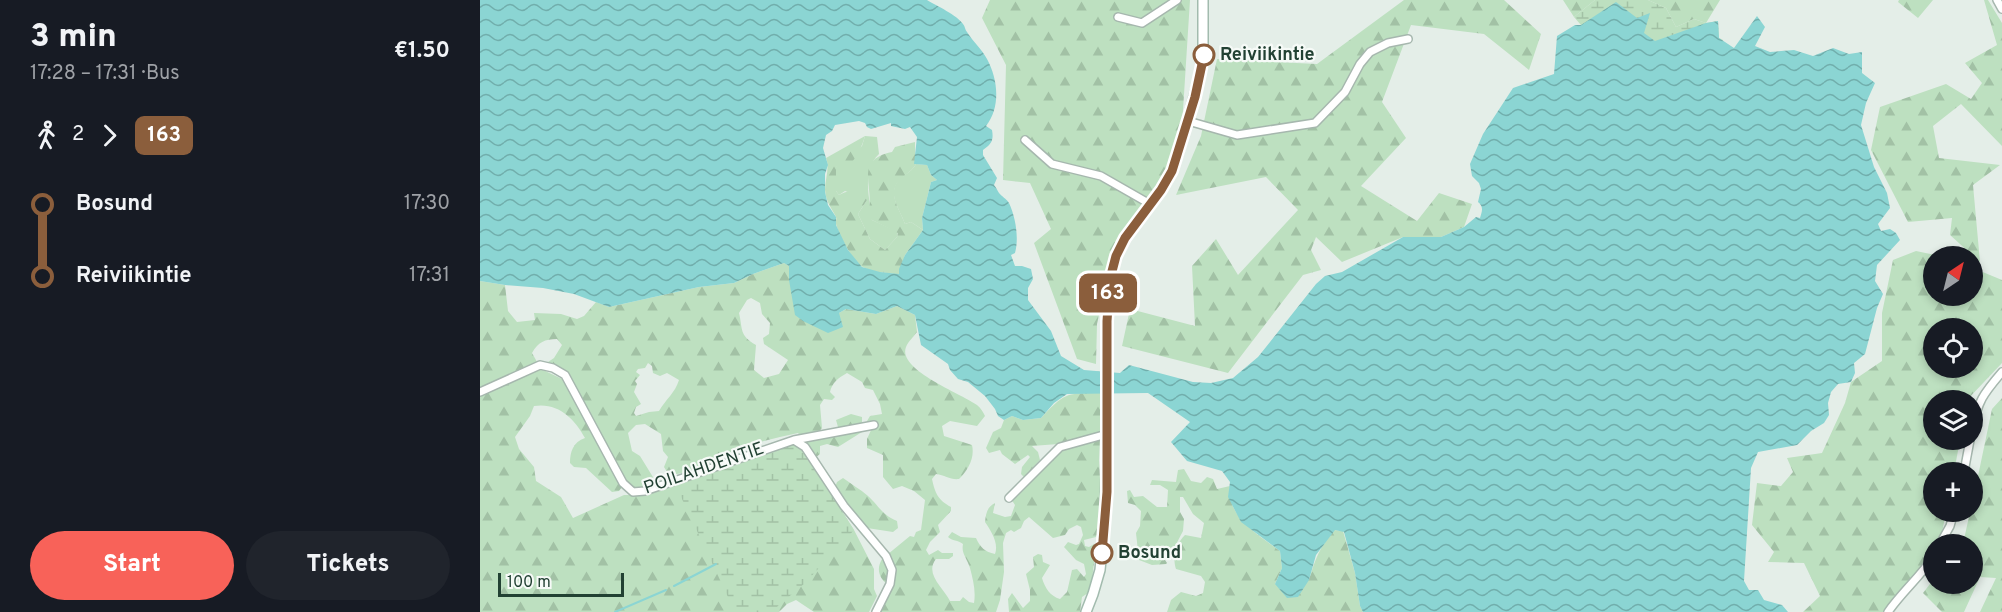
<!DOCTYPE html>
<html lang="en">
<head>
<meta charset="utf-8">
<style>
  :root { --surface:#171b24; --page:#20242c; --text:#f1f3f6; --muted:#9ea1a6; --accent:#f86259 }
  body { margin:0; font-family:Overpass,sans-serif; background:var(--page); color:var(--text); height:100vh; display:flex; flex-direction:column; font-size:22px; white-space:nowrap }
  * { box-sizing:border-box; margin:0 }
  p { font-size:20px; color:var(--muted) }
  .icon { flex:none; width:33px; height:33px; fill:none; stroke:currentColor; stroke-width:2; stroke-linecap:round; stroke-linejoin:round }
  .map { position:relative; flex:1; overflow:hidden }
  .sheet { display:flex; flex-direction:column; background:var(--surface); width:480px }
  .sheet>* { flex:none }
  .badge { padding:0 12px; border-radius:9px; font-size:21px; line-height:39px }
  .needle { width:39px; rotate:35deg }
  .buttons { position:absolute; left:1443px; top:246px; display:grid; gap:12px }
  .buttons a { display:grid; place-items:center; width:60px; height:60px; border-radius:50%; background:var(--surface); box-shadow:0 3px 9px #0003; font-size:30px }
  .scale { position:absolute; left:18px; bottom:15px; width:126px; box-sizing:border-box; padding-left:6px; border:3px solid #224133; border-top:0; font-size:16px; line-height:21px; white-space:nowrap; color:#224133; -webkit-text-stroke:4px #f6faf7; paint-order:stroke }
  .map>.badge { position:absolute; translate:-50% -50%; box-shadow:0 0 0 3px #fff }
  .legs { display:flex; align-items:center; gap:9px; height:66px; padding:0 30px; font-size:20px }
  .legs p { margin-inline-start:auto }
  .headline { display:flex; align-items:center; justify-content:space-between; height:102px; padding:0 30px }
  h1 { font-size:33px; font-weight:800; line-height:45px }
  .button { display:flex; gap:12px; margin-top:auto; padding:12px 30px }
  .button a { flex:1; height:69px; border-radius:36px; background:var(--accent); color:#fff; font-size:24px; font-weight:800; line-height:69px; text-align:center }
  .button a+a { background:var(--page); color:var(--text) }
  ul { padding:0 30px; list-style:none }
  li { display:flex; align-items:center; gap:21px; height:72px; font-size:22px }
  li i { display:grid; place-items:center; width:9px; height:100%; margin:0 8px; background:currentColor }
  li i::after { content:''; width:15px; height:15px; margin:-8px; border:4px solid; border-radius:50%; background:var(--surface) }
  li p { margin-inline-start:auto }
  li:first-child i { background:linear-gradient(#0000 50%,currentColor 0) }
  li:last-child i { background:linear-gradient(currentColor 50%,#0000 0) }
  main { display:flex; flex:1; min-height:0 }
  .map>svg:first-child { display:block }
  .green { fill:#bde0c0 }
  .forest { fill:url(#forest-firs); fill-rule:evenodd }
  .wetland { fill:url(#wetland-marsh) }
  .water { fill:url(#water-waves); fill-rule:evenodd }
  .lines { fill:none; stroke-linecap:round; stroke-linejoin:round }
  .stream { stroke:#8bd5d3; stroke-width:2 }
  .street-casing { stroke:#a6b7ae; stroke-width:10 }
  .secondary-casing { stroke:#a2bbae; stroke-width:12 }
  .street { stroke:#fff; stroke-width:7 }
  .secondary { stroke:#fff; stroke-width:9 }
  .line-1-casing { stroke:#fff; stroke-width:14 }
  .line-1 { stroke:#8b5e3c; stroke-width:9 }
  .stop-1-dot { fill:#fff; stroke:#8b5e3c; stroke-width:3 }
  .labels { text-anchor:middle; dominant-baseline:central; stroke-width:4.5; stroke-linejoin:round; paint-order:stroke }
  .stop-label { font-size:18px; font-weight:bold; fill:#224133; stroke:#f6faf7; text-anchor:start }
  .street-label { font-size:18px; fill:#224133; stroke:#f6faf7 }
</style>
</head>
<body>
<main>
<section class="sheet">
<div class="headline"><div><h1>3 min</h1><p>17:28 – 17:31 · Bus</p></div><b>€1.50</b></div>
<div class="legs"><svg class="icon" aria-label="walk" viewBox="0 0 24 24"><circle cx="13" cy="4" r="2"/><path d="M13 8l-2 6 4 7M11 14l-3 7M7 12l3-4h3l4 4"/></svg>2<svg class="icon" aria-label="forward" viewBox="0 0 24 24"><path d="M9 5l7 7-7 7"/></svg><b class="badge" style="background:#8b5e3c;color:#fff">163</b></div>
<ul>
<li><i style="color:#8b5e3c"></i><b>Bosund</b><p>17:30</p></li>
<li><i style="color:#8b5e3c"></i><b>Reiviikintie</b><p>17:31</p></li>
</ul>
<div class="button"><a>Start</a><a>Tickets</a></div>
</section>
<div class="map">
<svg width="1522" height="612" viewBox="0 0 1522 612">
  <defs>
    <pattern id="forest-firs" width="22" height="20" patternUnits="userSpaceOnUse" patternTransform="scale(1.5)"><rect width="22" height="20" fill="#bde0c0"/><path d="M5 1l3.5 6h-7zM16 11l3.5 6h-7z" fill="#a2c1a5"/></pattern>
    <pattern id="wetland-marsh" width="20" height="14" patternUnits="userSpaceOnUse" patternTransform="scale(1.5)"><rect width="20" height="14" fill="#bde0c0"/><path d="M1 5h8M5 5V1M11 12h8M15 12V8" fill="none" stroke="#a2c1a5"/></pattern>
    <pattern id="water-waves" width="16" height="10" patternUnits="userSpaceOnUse" patternTransform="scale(1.5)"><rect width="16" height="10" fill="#8bd5d3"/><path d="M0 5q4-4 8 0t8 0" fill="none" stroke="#71aeac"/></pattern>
  </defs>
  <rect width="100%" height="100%" fill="#e4eee8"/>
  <path class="green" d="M385 136 397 137 399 154C381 171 390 198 392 220L418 232 417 237 405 250 390 239 378 214 387 200 365 191 359 195 356 191V167L382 146Z
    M436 164 447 165 451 175 457 180 451 182 442 218 443 230 431 222 425 224C420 209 405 192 421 178 427 173 432 171 436 164Z"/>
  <path class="forest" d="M510 0H710L702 126 686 180 634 248 617 324 616 364 597 359 554 243 571 229 550 183 523 180 526 65 502 18Z
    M924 0H1024L1061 34 1049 70 1004 34 931 25 902 102 926 138 881 186 937 221 959 193 992 204 984 227 961 237H923L862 262 836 237 831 250 841 270 823 275 748 373 642 346 650 309 715 326 712 266 736 239 758 275 818 210 786 177 696 195 721 136 737 59 837 64Z
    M1083 0H1115L1094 17Z
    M1168 0H1240L1226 23 1214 19 1196 27 1186 8Z
    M1419 0H1453L1438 18 1418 2Z
    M1504 0H1508L1522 23V146L1481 104 1453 126 1459 158 1520 165 1493 185 1500 262 1470 235 1472 218 1428 222 1391 150 1400 107 1466 84 1491 99 1502 83 1485 63 1517 45Z
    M385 136C382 146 376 162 366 166 363 167 359 166 356 167V191L359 195C370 189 378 191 387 200L378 214 390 239 405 250 417 237 418 233 392 220 388 215C396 188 372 160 412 152L415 147 435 142V164H436C432 171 427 173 422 178 405 192 420 209 425 224L431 222 443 230 425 255 419 275C407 272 393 273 383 267 373 262 359 235 356 224 355 218 358 221 355 215 350 206 346 201 345 190 345 179 350 168 346 158Z
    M1436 251 1460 256H1454V296H1492L1493 268 1522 280V363L1487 400H1454V440H1480L1474 472H1454V512H1466L1461 538 1457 544H1454L1453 549 1409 612H1323L1340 596 1324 563 1288 562 1294 552 1272 525 1277 483 1301 486 1313 472 1307 458 1342 453 1365 403 1371 382 1402 361V313L1413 260ZM1454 328H1492V368H1454Z
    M304 263 309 266V280L359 313 366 309 396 314 417 306 435 315 437 332C434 336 428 342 426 347 417 370 483 394 497 405 501 408 503 412 505 416L497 426 470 421 462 426 464 436 492 445C495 458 488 470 479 479 470 480 465 475 456 474L452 479C455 493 458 500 471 507V511L458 525 460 532 450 542 446 550 449 555 458 550 462 553H473V556L469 559H456C444 574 464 588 470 601H480L483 597 489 602 494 603C496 591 493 580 490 568 487 558 481 554 483 544 478 540 472 541 468 537L472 532 481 537 496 538C500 547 505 552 515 554 519 543 511 531 505 522 506 513 507 507 515 503L513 513 525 517 531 516 535 505 531 499 578 452V444L552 446 558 452 560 460 544 477 541 474 542 467 550 457 548 455 535 464 522 454 520 450 509 453 506 448 513 432 521 428 524 420 532 416 543 420 561 418C585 392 587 393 622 393L619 460 621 500 618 533 616 537 604 540 605 546 609 547 614 544 616 546 612 580 608 593 602 597 600 612H529L528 599 532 593 543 608 550 601V590L546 574 554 567 553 557 558 554 562 555 563 562 570 565 562 578C565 588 570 596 580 599L587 592 592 570 597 569 604 577 606 574 604 564 596 560 584 547 588 542 596 545 599 544 603 535 601 527 597 525 589 529 585 535 573 538 549 517 544 521 541 528 534 532 531 530 526 533 523 543 524 572 520 600 516 612H397L408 585C399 578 396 569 402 559L430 536 434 537 436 532 441 530 445 500 434 491 422 486 413 489 403 477V455L387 448V439L392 428 387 421 390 416 402 414 400 404 393 390 385 388 382 382 367 373C358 378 352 383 350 392L355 397 352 400 344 399 340 405 342 428 338 433 367 427H358L356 420 371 414 382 417V432L358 447 347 444 340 446V454L335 458 318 433C300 437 281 441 264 447 240 457 215 473 189 475L184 467 188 457 183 451 181 434 165 424 156 425 148 433 152 451 160 456 176 482 172 486 159 490 150 487 145 482 119 430 88 377 65 364 74 358 82 345 77 339C65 339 58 342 52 353L61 369 82 379 93 395 142 487 139 491 132 492 106 468 94 467 90 463C90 452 93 442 105 438 95 419 78 402 54 406L50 416 35 437 39 449 54 467 56 481 81 497 93 518 144 495H160L312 443 321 447 374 530 394 569V589L397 596 389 612H334L316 600 307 604 299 612H0V281L25 285 28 311 37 322 55 320 54 313 81 314 97 319 104 316 116 302 129 307 219 287 254 283 273 274ZM271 298 280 303 282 314 290 323 289 334 283 338 284 344 308 360 299 374 284 378 274 370 276 345C259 335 263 330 259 313L267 300ZM168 363 172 366 173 373 180 376 187 373 199 380C195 393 186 399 179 411L169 412 156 416 154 413 156 407 161 404 154 392 157 384 155 381 160 375 156 372 158 369 165 368Z
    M1522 398V612H1500L1516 578 1500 577 1484 612H1462L1443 593 1453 580 1454 584H1492V544H1483L1490 512H1492L1493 500 1512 409Z
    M704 469 711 481 721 483 727 477 733 479 737 489 750 486C746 517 779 535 800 551L802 568 795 584 829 580C835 559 840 547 854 530L863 531 875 573 880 606 883 612H687L691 600 701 592 716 596 723 593 725 582 721 576 696 569C692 557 696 544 705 535L721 538 724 523 713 514 703 497H700V512L704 519 703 531 691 554 685 560 687 563 686 564 672 565 659 560 656 533 660 526 661 511 655 505 648 503 647 491 650 490 654 497 663 496 677 507H687L688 490 680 485H670L672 480 696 482 698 470Z
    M363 478C371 484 380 489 388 496 400 507 401 514 417 521L418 528 413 532 387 528 355 487 357 482Z"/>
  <path class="wetland" d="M1115 0H1168L1186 8 1196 27 1214 19 1226 23 1238 21 1239 38 1243 40 1235 50 1113 39 1094 17Z
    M312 443 321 447 374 530 325 583 291 612H255L195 484Z"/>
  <path class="water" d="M0 0H447C457 6 477 15 483 24 485 26 485 30 487 32 493 42 502 49 507 59 518 79 521 107 506 126L512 130C514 141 511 144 503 150V155L517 178 514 185C516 187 517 190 519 193 522 197 526 198 529 203 536 218 539 239 535 253L531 255 535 266H542L551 269 553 279 548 288V300L571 331 581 356 604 370 640 373 649 365 713 382 731 383 753 378 778 357 836 284 845 276 862 272 923 237H961L984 227 996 217 1000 218C1002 211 1004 207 998 202L1001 189 999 183 992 176 990 164 1003 134 1033 88 1074 74 1077 36 1095 25H1101L1136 2 1157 18 1170 13 1164 33 1175 41 1226 23 1238 21 1239 38 1254 48 1277 16 1285 27 1275 46 1290 52 1314 50 1333 56 1353 48 1369 54 1382 52V73L1395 83 1386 103 1381 125 1394 167 1407 193 1410 208 1398 224 1401 231 1410 229 1416 233 1420 240 1397 265 1395 281 1403 294 1397 308 1385 354 1374 363 1375 373 1371 382 1358 384 1351 392 1348 403 1349 415 1344 423 1331 431 1317 445 1278 452 1271 468 1264 581 1269 590H1278L1284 600 1302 605 1308 612H883L880 606 875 573 864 532 855 530 836 555 829 580 818 597 807 598 795 584 802 568 800 551 761 522 748 497 750 482 742 471 707 461 691 442 710 422 668 393 587 394 574 403 561 418 543 420 532 416 524 420 518 416 515 409 505 396 488 382 478 379 470 370 468 364 441 345 435 315 417 306 396 314 366 309 359 313 363 327 348 333 323 321 315 315 309 280V266L304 263 273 274 254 283 219 287 129 307 94 294 63 288 25 285 0 281ZM379 121 385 123 387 127 391 129 411 123V126L425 129 430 127 437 137 434 164 447 165 451 175 457 180 451 182 442 218 443 230 425 255 419 269V274L400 272 382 267 368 250 356 225V217L348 205 345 192V174L348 165 343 148 346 135 352 131 355 125Z"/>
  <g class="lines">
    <path class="stream" d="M194 586 236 564
      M135 612 186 590"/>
    <defs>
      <path id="street" d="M1517 0 1522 9
        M638 17 662 23 697 0
        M708 121 757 135 835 123 865 92 880 64 890 52 908 43 928 39
        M545 140 572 164 621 176 670 204
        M0 392 60 365 73 368 85 375 143 483 153 492 165 491 314 440 325 447 364 506 406 556 412 570 410 584 396 612
        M1492 430C1498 401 1503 394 1522 372
        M314 440 394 425
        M1484 472 1490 440
        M529 498 580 447 627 434
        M1460 544 1470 526 1474 512
        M1408 612C1422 592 1440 577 1454 556"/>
      <path id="secondary" d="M606 612 613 594 620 570 625 519 627 434V321L630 279 636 256 645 238 687 181 698 154 723 64V0"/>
    </defs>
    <use href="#street" class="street-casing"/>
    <use href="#secondary" class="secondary-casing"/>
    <use href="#street" class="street"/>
    <use href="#secondary" class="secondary"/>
  </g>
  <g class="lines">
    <defs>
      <path id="line-1" d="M622 553 627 492V321L630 279 636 256 645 238 681 190 692 171 715 97 724 55"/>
    </defs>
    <use href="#line-1" class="line-1-casing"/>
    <use href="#line-1" class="line-1"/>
  </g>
  <g class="stop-1-dot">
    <circle cx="724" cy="55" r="10"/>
    <circle cx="622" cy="553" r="10"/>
  </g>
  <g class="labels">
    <g class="stop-label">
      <text x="740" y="55">Reiviikintie</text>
      <text x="638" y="553">Bosund</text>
    </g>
    <g class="street-label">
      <text transform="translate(224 469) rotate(-19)">POILAHDENTIE</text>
    </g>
  </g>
</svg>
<div class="buttons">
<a><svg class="needle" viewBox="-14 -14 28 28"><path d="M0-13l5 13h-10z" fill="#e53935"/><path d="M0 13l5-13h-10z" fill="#9ea1a6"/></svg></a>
<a><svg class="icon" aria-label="locate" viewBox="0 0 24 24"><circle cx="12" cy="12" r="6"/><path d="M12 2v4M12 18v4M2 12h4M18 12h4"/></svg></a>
<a><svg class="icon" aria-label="layers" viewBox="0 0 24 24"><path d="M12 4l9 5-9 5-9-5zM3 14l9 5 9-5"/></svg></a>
<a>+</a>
<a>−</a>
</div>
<div class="scale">100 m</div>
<b class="badge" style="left:628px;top:293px;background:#8b5e3c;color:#fff">163</b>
</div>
</main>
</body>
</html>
